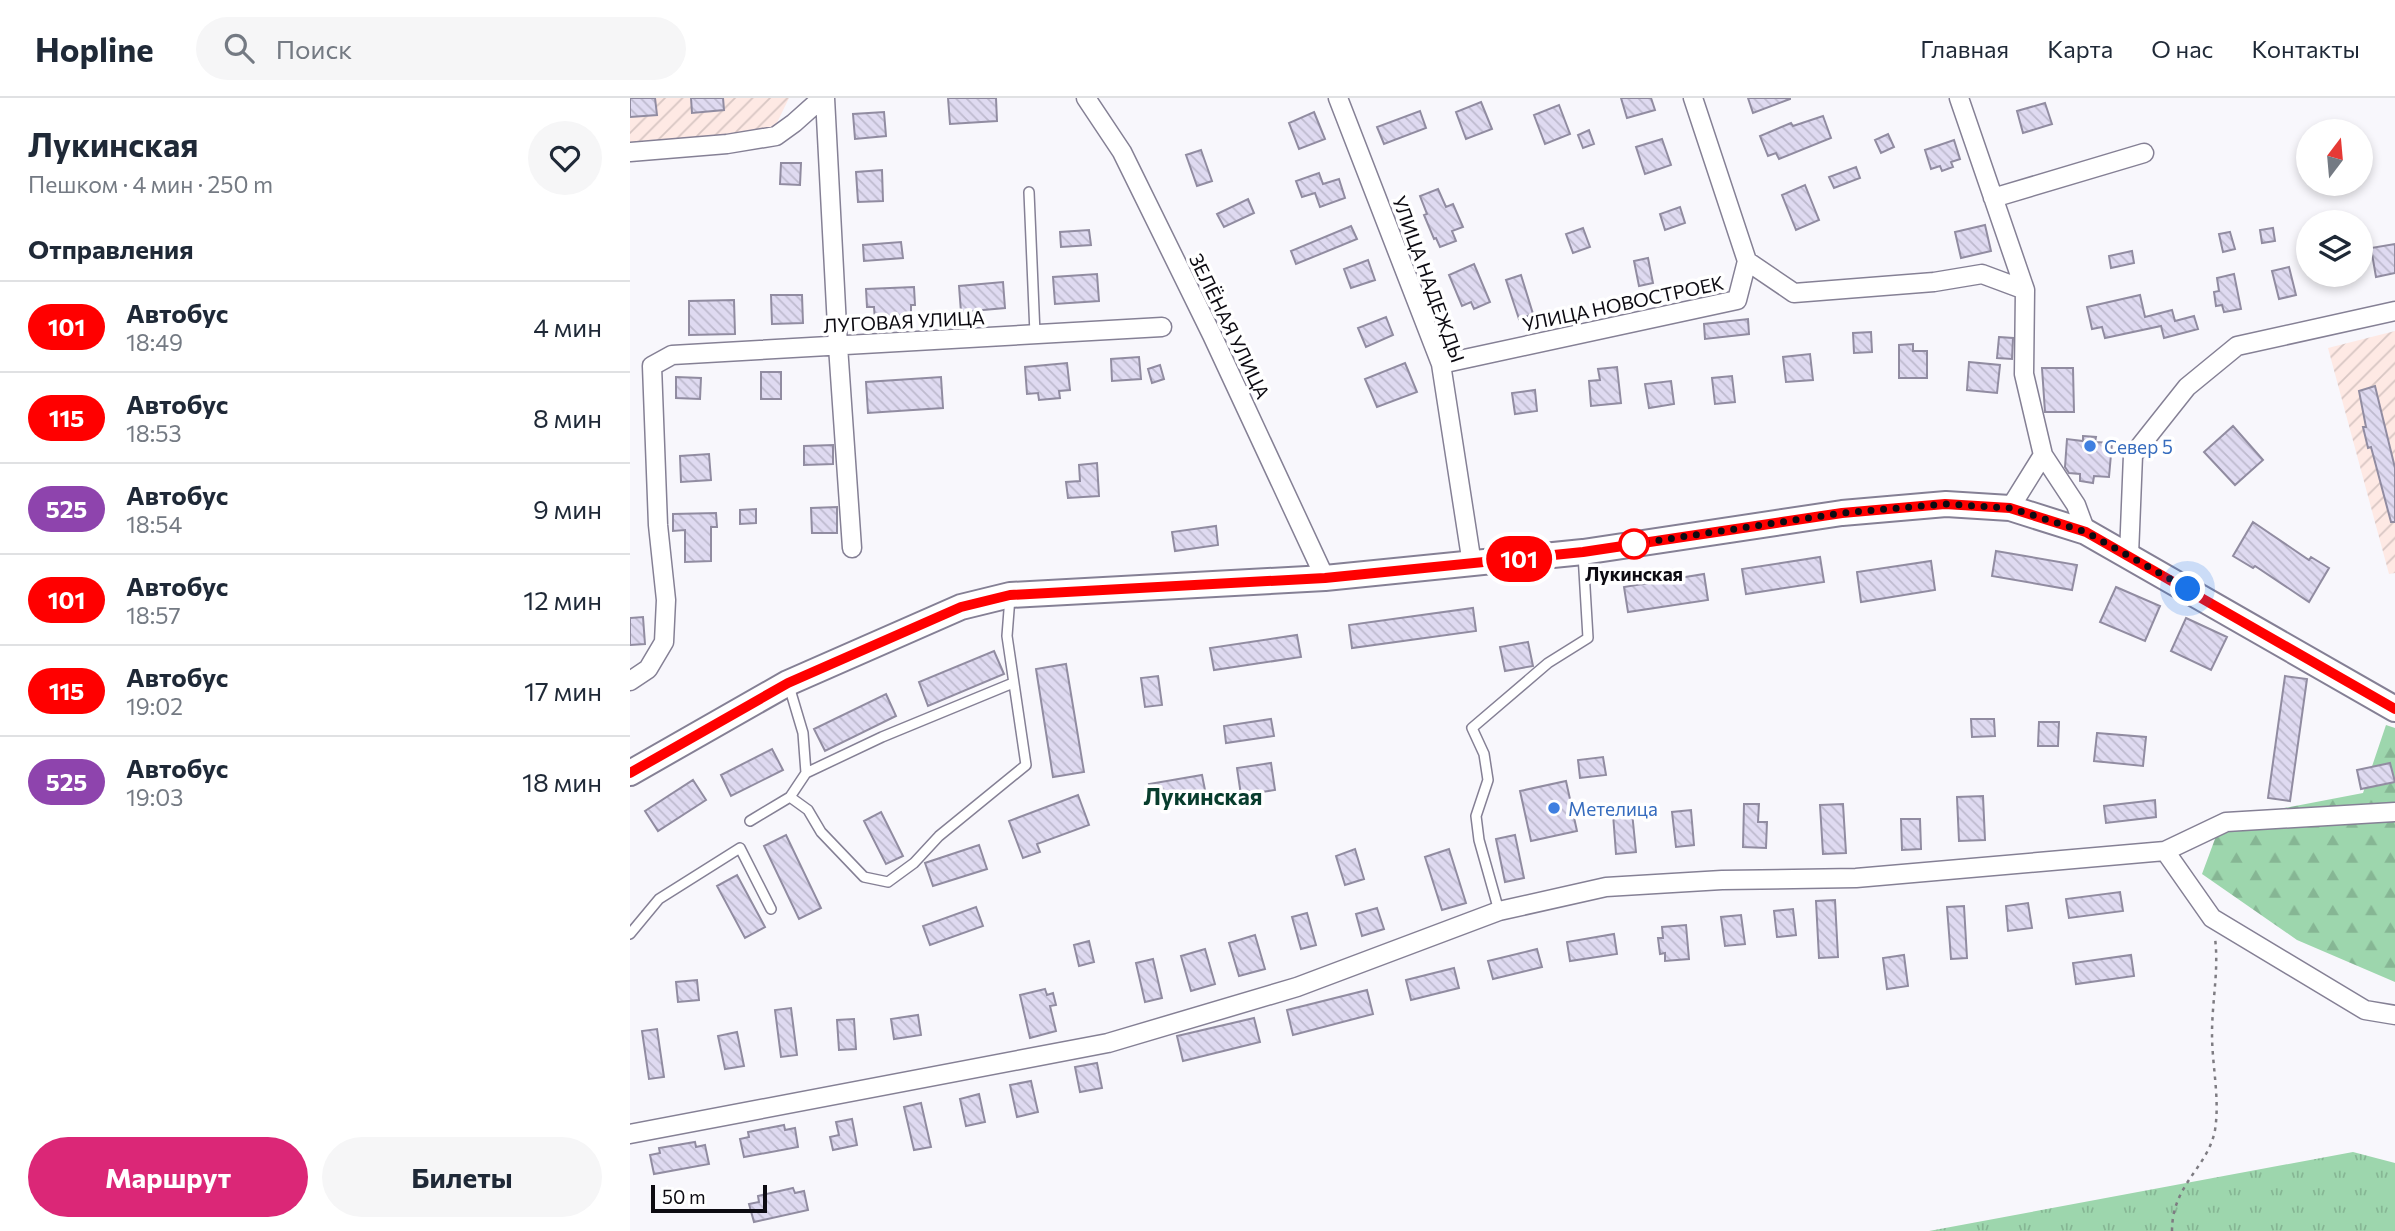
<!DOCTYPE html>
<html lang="ru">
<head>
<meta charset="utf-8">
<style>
  :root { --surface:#fff; --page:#f6f6f7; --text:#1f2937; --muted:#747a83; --line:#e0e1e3; --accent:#db2777 }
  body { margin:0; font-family:Commissioner,sans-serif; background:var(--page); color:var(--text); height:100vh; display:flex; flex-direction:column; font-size:26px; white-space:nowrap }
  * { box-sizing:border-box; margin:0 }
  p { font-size:23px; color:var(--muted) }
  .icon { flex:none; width:38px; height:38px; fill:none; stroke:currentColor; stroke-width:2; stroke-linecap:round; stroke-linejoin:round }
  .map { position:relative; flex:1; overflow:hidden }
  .panel { display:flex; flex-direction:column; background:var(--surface); width:630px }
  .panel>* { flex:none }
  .badge { padding:0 14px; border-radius:23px; font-size:24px; line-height:46px }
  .needle { width:46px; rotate:16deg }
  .controls { position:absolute; left:1666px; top:21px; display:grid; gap:14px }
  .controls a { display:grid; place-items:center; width:77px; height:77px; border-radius:50%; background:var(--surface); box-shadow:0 4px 10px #0003; font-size:35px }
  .scale { position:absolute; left:21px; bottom:18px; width:116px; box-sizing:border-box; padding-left:7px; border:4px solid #0d0b12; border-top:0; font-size:19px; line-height:24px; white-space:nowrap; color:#0d0b12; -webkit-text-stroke:5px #fff; paint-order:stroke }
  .you { position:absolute; width:35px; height:35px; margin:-18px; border:5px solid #fff; border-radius:50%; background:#1a73e8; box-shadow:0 0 0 10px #1a73e833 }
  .map>.badge { position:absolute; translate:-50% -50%; box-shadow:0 0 0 4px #fff }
  h2 { padding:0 28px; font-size:26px; line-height:63px }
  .round { display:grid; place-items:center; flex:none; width:74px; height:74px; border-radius:37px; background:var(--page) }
  .overview { display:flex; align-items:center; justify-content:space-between; height:119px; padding:0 28px }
  h1 { font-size:33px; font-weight:700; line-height:52px }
  .primary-button { display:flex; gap:14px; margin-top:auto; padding:14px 28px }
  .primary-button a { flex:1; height:80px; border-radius:42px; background:var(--accent); color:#fff; font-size:28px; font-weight:700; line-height:80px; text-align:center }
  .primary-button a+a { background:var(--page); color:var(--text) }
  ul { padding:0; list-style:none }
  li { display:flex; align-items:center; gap:21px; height:91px; padding:0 28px; border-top:2px solid var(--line) }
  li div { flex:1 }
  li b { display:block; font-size:26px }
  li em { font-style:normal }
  li .badge { min-width:77px; font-weight:700; text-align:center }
  header { display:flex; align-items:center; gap:42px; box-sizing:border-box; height:98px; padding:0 35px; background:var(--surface); border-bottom:2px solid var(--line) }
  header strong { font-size:33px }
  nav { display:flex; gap:38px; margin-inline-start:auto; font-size:24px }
  .search { width:490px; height:63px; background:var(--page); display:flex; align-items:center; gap:18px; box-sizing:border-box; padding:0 24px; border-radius:38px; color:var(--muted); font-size:26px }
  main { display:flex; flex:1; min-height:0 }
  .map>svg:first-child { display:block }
  .industrial { fill:url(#industrial-furrows) }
  .grass { fill:url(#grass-tufts) }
  .forest { fill:url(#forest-firs) }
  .building { fill:url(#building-back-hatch); stroke:#918ca1; stroke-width:2 }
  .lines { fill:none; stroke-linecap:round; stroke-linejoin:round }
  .lane-casing { stroke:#858095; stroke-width:12 }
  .street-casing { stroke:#858095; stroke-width:21 }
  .secondary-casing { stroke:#858095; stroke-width:28 }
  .path { stroke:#7e7c82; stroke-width:2.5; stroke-dasharray:3.5 5; stroke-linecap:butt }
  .lane { stroke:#fff; stroke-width:9 }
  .street { stroke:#fff; stroke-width:18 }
  .secondary { stroke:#fff; stroke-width:24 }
  .line-casing { stroke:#fff; stroke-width:16 }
  .line { stroke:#f00; stroke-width:10 }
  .walk { stroke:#0d0b12; stroke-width:7; stroke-dasharray:0 12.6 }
  .shop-dot { fill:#3f7fe0; stroke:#fff; stroke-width:2.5 }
  .stop-dot { fill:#fff; stroke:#f00; stroke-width:3.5 }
  .labels { text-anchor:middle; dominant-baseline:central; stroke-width:7; stroke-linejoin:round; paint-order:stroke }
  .street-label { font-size:19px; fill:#0d0b12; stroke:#fff }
  .shop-label { font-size:19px; fill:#366cbe; stroke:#fff; text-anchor:start }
  .stop-label { font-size:19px; font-weight:bold; fill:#0d0b12; stroke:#fff }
  .quarter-label { font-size:23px; font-weight:bold; fill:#083d2d; stroke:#fff }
</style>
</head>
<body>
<header>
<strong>Hopline</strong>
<div class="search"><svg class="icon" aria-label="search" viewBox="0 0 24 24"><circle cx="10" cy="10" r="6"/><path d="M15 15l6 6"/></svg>Поиск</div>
<nav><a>Главная</a><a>Карта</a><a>О нас</a><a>Контакты</a></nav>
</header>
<main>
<section class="panel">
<div class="overview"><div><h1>Лукинская</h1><p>Пешком · 4 мин · 250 m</p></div><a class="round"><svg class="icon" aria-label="heart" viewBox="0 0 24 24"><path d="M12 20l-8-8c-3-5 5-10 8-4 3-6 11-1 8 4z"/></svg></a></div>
<h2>Отправления</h2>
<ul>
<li><span class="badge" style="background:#f00;color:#fff">101</span><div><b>Автобус</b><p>18:49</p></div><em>4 мин</em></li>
<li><span class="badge" style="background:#f00;color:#fff">115</span><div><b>Автобус</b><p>18:53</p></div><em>8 мин</em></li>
<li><span class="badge" style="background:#8e44ad;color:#fff">525</span><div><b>Автобус</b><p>18:54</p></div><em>9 мин</em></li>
<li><span class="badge" style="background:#f00;color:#fff">101</span><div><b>Автобус</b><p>18:57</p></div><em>12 мин</em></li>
<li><span class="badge" style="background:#f00;color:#fff">115</span><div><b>Автобус</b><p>19:02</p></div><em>17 мин</em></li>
<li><span class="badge" style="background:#8e44ad;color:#fff">525</span><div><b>Автобус</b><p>19:03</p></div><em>18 мин</em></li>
</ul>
<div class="primary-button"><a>Маршрут</a><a>Билеты</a></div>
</section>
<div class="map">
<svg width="1765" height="1133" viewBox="0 0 1765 1133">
  <defs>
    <pattern id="industrial-furrows" width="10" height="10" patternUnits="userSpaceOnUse" patternTransform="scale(1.75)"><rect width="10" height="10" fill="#fee9e4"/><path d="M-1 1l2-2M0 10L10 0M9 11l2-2" fill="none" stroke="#d8c6c3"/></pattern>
    <pattern id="grass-tufts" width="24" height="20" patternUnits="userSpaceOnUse" patternTransform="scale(1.75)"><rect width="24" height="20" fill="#9dd6ad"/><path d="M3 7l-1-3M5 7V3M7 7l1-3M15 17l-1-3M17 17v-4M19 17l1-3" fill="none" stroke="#86b694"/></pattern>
    <pattern id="forest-firs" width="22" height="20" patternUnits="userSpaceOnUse" patternTransform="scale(1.75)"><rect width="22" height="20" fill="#9dd6ad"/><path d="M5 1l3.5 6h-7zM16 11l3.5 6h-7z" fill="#86b694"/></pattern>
    <pattern id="building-back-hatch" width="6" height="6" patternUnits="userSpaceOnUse" patternTransform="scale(1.75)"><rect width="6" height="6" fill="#dfdaf1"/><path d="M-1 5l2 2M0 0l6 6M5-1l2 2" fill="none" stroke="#bebace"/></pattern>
  </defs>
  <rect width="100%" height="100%" fill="#f8f7fc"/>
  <path class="industrial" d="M0 0H159L143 33 0 50Z
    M1765 233V475L1759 476 1698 250Z"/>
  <path class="grass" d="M1723 1054 1765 1065V1133H1299Z"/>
  <path class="forest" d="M1756 627 1765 630V884L1667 842 1572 776 1592 722 1733 695Z"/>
  <path class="building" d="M0 0H25L27 17 0 19Z
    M61 0H93L94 12 62 15Z
    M318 0H366L367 23 320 26Z
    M991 0H1021L1025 12 997 20Z
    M1118 0H1160V1L1123 15Z
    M851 4 862 31 836 41 826 14Z
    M1415 5 1422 26 1393 35 1387 13Z
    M929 7 940 36 915 46 904 17Z
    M790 13 796 30 754 46 747 29Z
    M254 14 256 38 225 41 223 16Z
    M684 14 695 41 669 51 659 25Z
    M1193 18 1201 40 1149 61 1146 55 1138 58 1130 38 1161 25 1163 28Z
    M959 32 964 46 953 50 948 37Z
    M1258 36 1264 49 1251 55 1245 42Z
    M1032 41 1041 67 1015 76 1006 49Z
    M1324 42 1330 61 1321 64 1323 69 1312 73 1310 68 1301 71 1295 52Z
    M571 52 582 83 567 88 556 57Z
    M151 65H171L170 87 150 86Z
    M1226 69 1230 80 1204 90 1199 79Z
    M252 72 253 103 228 104 226 74Z
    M689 75 693 86 709 81 715 100 690 109 685 95 672 99 666 83Z
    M1175 87 1189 122 1166 132 1152 97Z
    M808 91 816 109 823 106 833 129 822 133 826 143 810 149 806 140 804 141 794 117 797 116 790 98Z
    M618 101 624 115 594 129 587 116Z
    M1050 109 1055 125 1035 132 1030 116Z
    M1355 127 1361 153 1331 160 1325 134Z
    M721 128 727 141 666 166 661 153Z
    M953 130 960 149 943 155 936 136Z
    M1643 130 1645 143 1632 145 1630 132Z
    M459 132 461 147 431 149 430 134Z
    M1600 134 1605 151 1593 154 1589 136Z
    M271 144 273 160 234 163 233 147Z
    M1765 146V175L1746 179 1741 150Z
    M1502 153 1504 165 1481 170 1479 158Z
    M1018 160 1023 185 1009 188 1004 163Z
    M738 162 745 182 721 190 714 171Z
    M844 166 860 204 844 211 841 204 832 208 819 177Z
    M1659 169 1666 197 1649 201 1642 173Z
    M467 176 469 203 425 206 423 179Z
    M1604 176 1611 211 1594 214 1592 207 1586 208 1584 194 1589 193 1587 180Z
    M891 177 903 216 889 221 876 182Z
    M373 184 375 210 331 214 329 188Z
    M284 189 285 207H281V221L245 223 244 209H237L236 191Z
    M141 197H172L173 225 142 226Z
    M1510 197 1515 219 1542 212 1545 223 1564 218 1568 231 1534 240 1531 228 1475 240 1472 229 1462 231 1457 209Z
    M104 202 105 236 59 237V203Z
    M756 219 763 237 736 249 728 230Z
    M1118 221 1119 236 1075 241 1074 226Z
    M1241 234 1242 254 1224 255 1223 235Z
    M1369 239 1383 240 1382 261 1367 260Z
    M1283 246V253H1297V280H1269V247Z
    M1180 256 1183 282 1156 284 1153 259Z
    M509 259 511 281 482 283 481 261Z
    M1339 264 1370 267 1367 295 1337 292Z
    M437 265 440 292 429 293 430 300 409 302 408 295 397 296 395 269Z
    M775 265 787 294 747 309 735 281Z
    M530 267 534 281 522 285 518 271Z
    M987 269 991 305 961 308 959 283 970 282 968 271Z
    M1412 270H1443L1444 314H1415Z
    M131 274H151V301H131Z
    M1102 278 1105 304 1085 306 1082 280Z
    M46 279 71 280 70 301 46 300Z
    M311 279 313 310 238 315 236 284Z
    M1041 283 1044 306 1019 310 1015 286Z
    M1745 288 1765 370V424H1761L1741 349 1738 350 1733 329H1736L1729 293Z
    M905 292 907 313 885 316 882 295Z
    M1603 328 1633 362 1605 387 1574 354Z
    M1453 338 1466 339 1465 344 1482 345 1479 379 1464 378 1463 385 1450 383V376L1439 375 1435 369 1437 341 1453 343Z
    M203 347V366L174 367V348Z
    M79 356 81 382 51 384 50 358Z
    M467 365 469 398 438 400 436 384 450 383 449 367Z
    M207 409V435H182L181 410Z
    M126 411V425L110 426V412Z
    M86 415 87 429H81V463L55 464V432L43 433V416Z
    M1623 424 1679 462 1681 459 1699 470 1679 504 1625 468 1623 470 1603 458Z
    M586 428 588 447 545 453 542 434Z
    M1366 453 1447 467 1442 492 1362 478Z
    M1190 459 1194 484 1116 496 1112 471Z
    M1301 463 1305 492 1231 504 1227 474Z
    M1074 476 1078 502 998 514 994 489Z
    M1486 489 1530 508 1515 543 1470 524Z
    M843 510 846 533 722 550 719 527Z
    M13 519 15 546 0 547V520Z
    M1556 520 1597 539 1581 572 1541 553Z
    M667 537 671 559 584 572 580 550Z
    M898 544 903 568 875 573 870 549Z
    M364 553 374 576 298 608 289 584Z
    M436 566 454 674 423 679 406 571Z
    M528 578 532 607 515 609 511 580Z
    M1655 578 1677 581 1660 703 1638 700Z
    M256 596 266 618 195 653 184 631Z
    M641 621 644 638 596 645 594 628Z
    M1341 621H1364L1365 638 1342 639Z
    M1409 624H1429L1428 648H1408Z
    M1467 635 1516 639 1513 668 1464 663Z
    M142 651 153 672 101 698 91 677Z
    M973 659 976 677 950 680 948 662Z
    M641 665 645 692 611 697 607 670Z
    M1760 665 1765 684 1731 691 1727 672Z
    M572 677 576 697 523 706 519 686Z
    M63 682 76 702 28 733 15 713Z
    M936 683 947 733 901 743 890 693Z
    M448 697 459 727 407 746 410 754 393 760 379 723Z
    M1353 698 1355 742 1329 743 1327 699Z
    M1525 702 1526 719 1476 725 1474 708Z
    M1114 706H1129L1128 724H1137L1136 750 1113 749Z
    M1213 706 1216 755 1193 756 1190 707Z
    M1061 712 1064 747 1046 749 1042 714Z
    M251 714 273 758 256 766 234 723Z
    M1002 714 1006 754 986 756 983 716Z
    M1271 721H1290L1291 751 1272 752Z
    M156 737 191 810 169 821 134 748Z
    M885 737 894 780 875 784 866 741Z
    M349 747 357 771 303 788 295 765Z
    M725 751 734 781 715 787 706 758Z
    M819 751 836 805 812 812 795 759Z
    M107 777 135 829 115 840 87 788Z
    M1490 794 1493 813 1439 820 1436 801Z
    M1205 802 1208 859 1189 860 1186 803Z
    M1398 805 1402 830 1378 833 1376 808Z
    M1334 808 1337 860 1321 861 1317 809Z
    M346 809 353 828 300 847 293 828Z
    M747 810 754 831 732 838 726 816Z
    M1163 811 1166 837 1147 839 1144 813Z
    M677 815 686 847 671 851 662 819Z
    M1111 817 1115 846 1095 848 1091 819Z
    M1056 827 1059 861 1035 863V855L1030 856 1028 840H1033L1032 829Z
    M984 836 987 856 940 863 937 844Z
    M625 837 635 871 609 878 599 845Z
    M459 843 464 864 449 868 444 847Z
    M575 851 585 886 561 893 551 858Z
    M907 851 912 869 863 881 858 863Z
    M1274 857 1278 888 1257 891 1253 860Z
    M1501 857 1504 878 1446 886 1443 865Z
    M523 861 532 900 515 904 506 865Z
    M824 870 829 890 781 902 776 882Z
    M67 882 69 902 48 904 46 884Z
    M415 891 417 897 423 895 426 907 420 908 426 933 400 940 390 897Z
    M737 892 743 916 663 937 657 912Z
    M161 910 167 957 151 959 145 912Z
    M288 917 291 937 264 941 261 921Z
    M624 920 630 944 553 963 547 938Z
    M224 921 226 951 209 952 207 922Z
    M27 931 34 979 19 981 12 933Z
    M107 934 114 968 95 971 88 938Z
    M467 965 472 990 450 994 445 969Z
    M401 983 408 1014 387 1019 380 987Z
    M349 996 355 1024 336 1028 330 1001Z
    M291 1005 301 1049 284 1052 274 1009Z
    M222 1021 227 1047 203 1052 200 1039 209 1037 206 1024Z
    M154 1027 155 1032 165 1030 168 1049 114 1059 110 1041 119 1039 118 1034Z
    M65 1044 66 1049 75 1047 79 1066 24 1076 20 1057 30 1055 29 1050Z
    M163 1090 165 1095 174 1093 178 1112 124 1124 119 1106 129 1104 128 1098Z"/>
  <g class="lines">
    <defs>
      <path id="lane" d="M399 94 405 236
        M159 588 173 635 176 675
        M160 699 178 712 191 734 234 779 258 784 284 765 309 738 396 667 377 538 380 499
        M120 723 160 699 176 675 252 639 383 585
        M869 813 849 742 846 718 858 682 854 656 842 630 918 565 958 540 953 456
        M0 836 29 801 110 750 141 811"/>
      <path id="street" d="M195 0 208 248 222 450
        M456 0 492 54 582 237 695 480
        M708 0 811 266 842 466
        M1063 0 1117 163
        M1329 0 1395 192 1394 276 1413 357 1380 410
        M0 54 97 46 146 38 164 25 192 0
        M1363 100 1514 55
        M811 266 1107 202 1117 163 1164 195 1304 184 1352 176 1395 192
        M1413 357 1446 407 1456 434
        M1499 457 1503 357 1557 289 1607 248 1765 213
        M0 583 18 571 34 544 36 502 28 427 22 268 42 257 532 229
        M1535 753 1582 820 1735 912 1765 917
        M0 1036 478 945 667 889 869 813 976 789 1092 782 1226 780 1535 753 1596 724 1765 714"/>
      <path id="secondary" d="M0 675 158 585 331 509 380 497 695 480 953 454 1212 415 1316 406 1380 410 1456 434 1765 611"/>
    </defs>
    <use href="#lane" class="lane-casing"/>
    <use href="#street" class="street-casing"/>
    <use href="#secondary" class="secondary-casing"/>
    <path class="path" d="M1542 1133C1542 1086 1578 1070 1585 1032 1590 1001 1582 967 1582 936 1582 903 1589 872 1585 840"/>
    <use href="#lane" class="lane"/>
    <use href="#street" class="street"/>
    <use href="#secondary" class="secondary"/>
  </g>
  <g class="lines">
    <defs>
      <path id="line" d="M0 675 158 585 331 509 380 497 695 480 953 454 1212 415 1315 406 1380 410 1456 434 1765 611"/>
    </defs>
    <use href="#line" class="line-casing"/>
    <use href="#line" class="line"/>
    <path class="walk" d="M1004 446 1212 415 1315 406 1380 410 1456 434 1558 491"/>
  </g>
  <g class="shop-dot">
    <circle cx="1460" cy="348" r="7"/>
    <circle cx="924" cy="710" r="7"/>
  </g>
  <circle class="stop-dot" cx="1004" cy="446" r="14"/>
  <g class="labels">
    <g class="street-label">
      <text transform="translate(799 181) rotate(70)">УЛИЦА НАДЕЖДЫ</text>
      <text transform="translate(993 205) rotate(-12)">УЛИЦА НОВОСТРОЕК</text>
      <text transform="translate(274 223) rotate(-3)">ЛУГОВАЯ УЛИЦА</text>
      <text transform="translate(600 228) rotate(64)">ЗЕЛЁНАЯ УЛИЦА</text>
    </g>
    <g class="shop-label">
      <text x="1474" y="348">Север 5</text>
      <text x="938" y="710">Метелица</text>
    </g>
    <g class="stop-label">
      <text x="1004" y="475">Лукинская</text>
    </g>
    <g class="quarter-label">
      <text x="573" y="698">Лукинская</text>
    </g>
  </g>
</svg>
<div class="controls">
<a><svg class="needle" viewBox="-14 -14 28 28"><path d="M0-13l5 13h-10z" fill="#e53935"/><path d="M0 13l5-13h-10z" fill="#747a83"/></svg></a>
<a><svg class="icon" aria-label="layers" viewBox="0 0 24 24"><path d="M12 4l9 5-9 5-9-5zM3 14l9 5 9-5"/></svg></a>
</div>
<div class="scale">50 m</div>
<div class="you" style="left:1558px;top:491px"></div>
<b class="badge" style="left:889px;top:461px;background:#f00;color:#fff">101</b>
</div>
</main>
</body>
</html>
